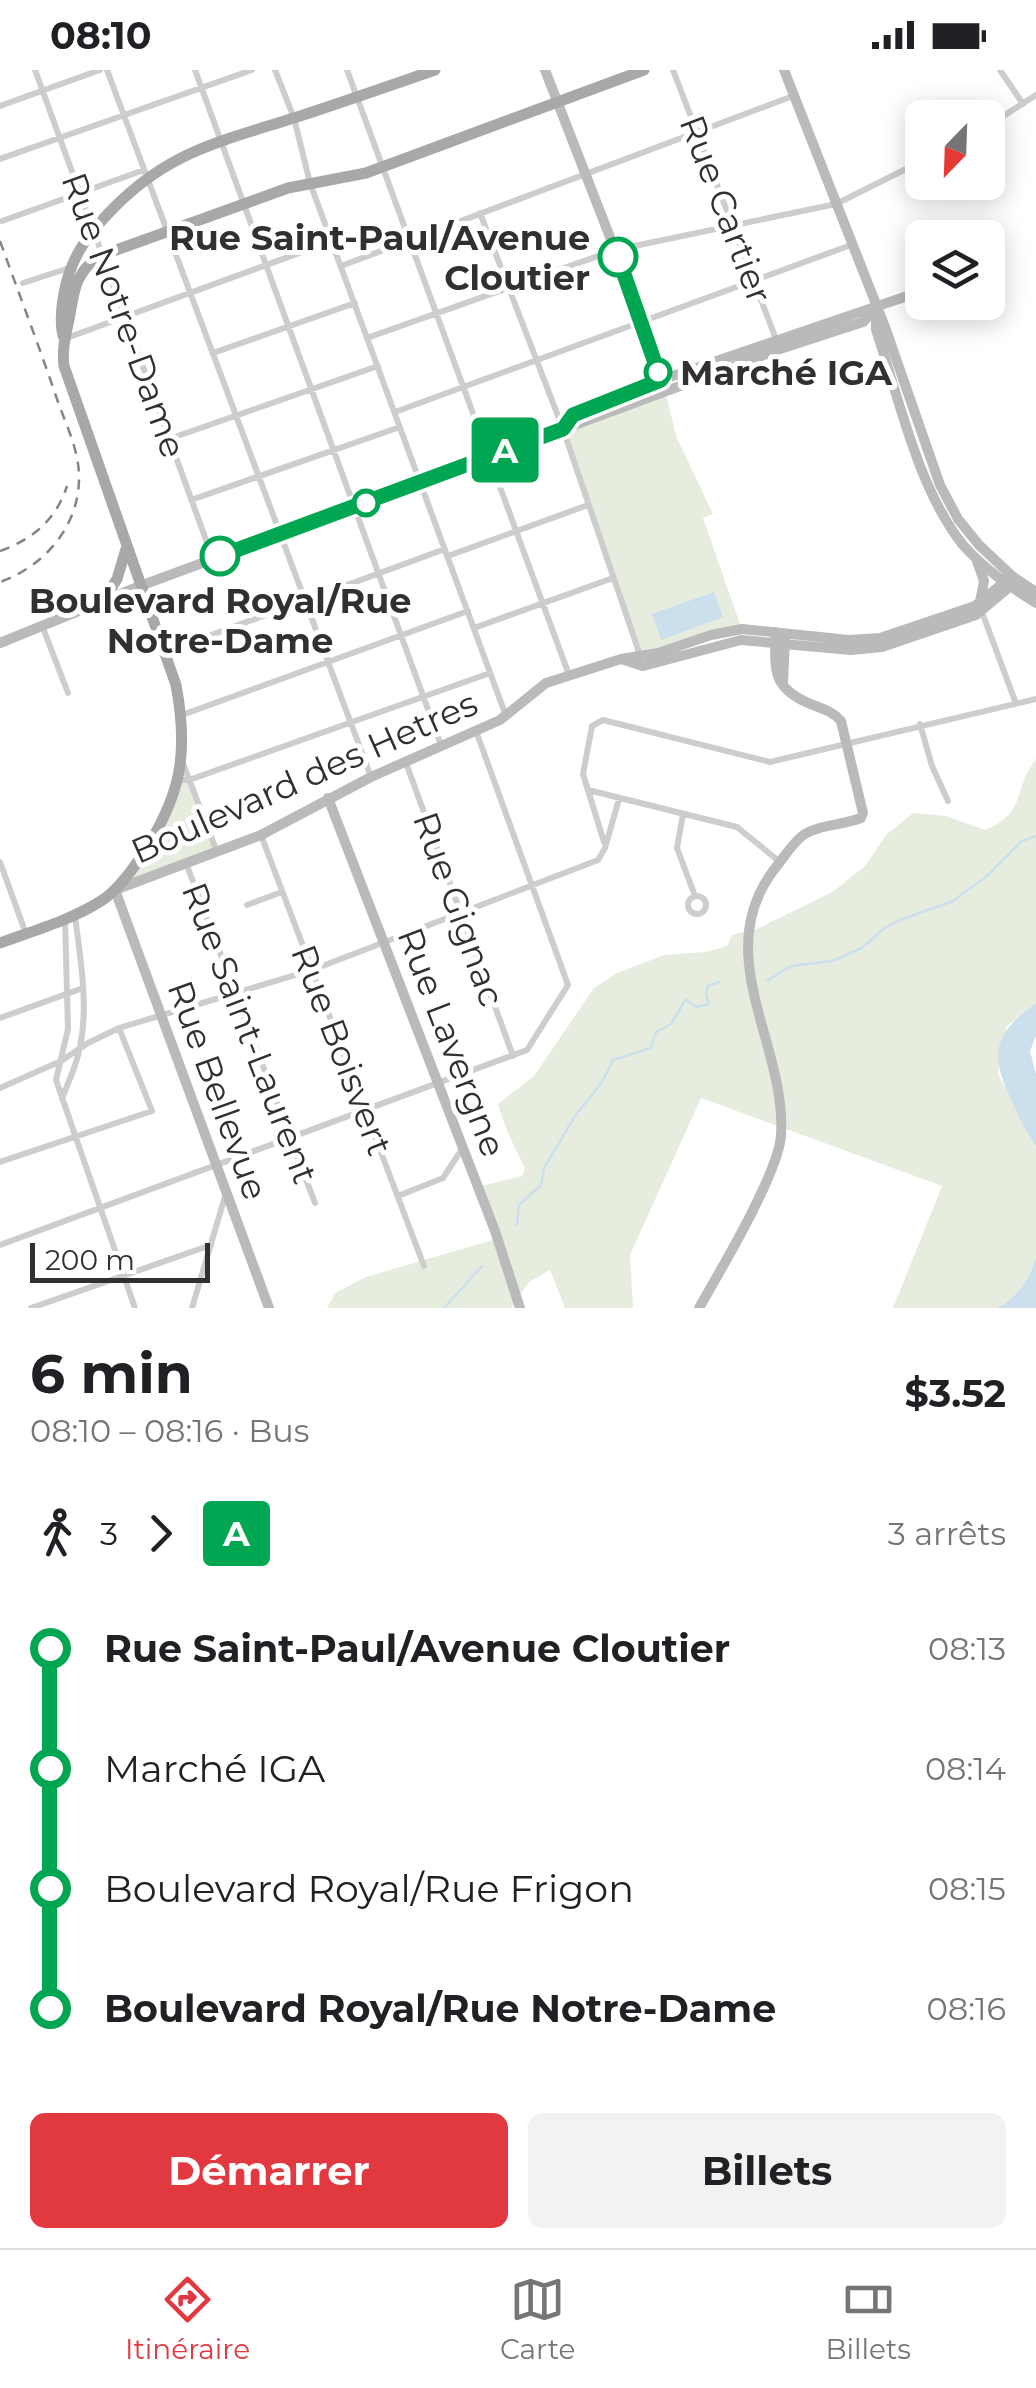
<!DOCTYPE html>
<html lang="fr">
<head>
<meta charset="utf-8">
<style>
  :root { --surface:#fff; --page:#f2f2f2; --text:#202124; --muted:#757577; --line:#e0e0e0; --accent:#e23840 }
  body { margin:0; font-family:Montserrat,sans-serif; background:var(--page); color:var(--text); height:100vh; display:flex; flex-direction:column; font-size:38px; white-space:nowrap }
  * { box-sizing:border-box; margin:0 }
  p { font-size:32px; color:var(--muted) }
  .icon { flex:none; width:55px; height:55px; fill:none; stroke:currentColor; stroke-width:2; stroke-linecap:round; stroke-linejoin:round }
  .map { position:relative; height:1238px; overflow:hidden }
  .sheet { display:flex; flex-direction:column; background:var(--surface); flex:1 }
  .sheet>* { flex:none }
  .badge { padding:0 20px; border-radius:8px; font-size:35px; line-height:65px }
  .needle { width:65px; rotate:203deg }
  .buttons { position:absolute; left:905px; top:30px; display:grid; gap:20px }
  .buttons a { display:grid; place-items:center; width:100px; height:100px; border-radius:15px; background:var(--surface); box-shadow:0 5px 25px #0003; font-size:50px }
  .scale { position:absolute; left:30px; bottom:25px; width:180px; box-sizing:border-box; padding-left:10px; border:5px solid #303030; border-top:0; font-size:28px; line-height:35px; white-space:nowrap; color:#303030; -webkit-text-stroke:8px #fff; paint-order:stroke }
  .map>.badge { position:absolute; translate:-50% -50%; box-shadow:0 0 0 5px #fff }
  .legs { display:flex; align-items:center; gap:15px; height:110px; padding:0 30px; font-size:32px }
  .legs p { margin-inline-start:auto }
  .overview { display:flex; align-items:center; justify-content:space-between; height:170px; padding:0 30px }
  h1 { font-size:55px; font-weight:700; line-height:75px }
  .button { display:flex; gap:20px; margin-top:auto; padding:20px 30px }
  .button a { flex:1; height:115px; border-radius:15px; background:var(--accent); color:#fff; font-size:40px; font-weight:700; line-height:115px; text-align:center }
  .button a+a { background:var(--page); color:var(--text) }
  ul { padding:0 30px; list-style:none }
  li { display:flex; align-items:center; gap:35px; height:120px; font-size:38px }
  li i { display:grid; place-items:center; width:15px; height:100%; margin:0 12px; background:currentColor }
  li i::after { content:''; width:25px; height:25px; margin:-12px; border:8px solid; border-radius:50%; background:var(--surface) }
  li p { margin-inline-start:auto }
  li:first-child i { background:linear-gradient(#0000 50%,currentColor 0) }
  li:last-child i { background:linear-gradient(currentColor 50%,#0000 0) }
  .status { display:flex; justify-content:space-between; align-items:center; height:70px; padding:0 50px; background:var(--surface); direction:ltr }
  .status svg { height:28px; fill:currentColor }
  .menu { display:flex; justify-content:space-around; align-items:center; height:140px; border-top:2px solid var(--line); background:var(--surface); font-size:28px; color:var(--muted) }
  .menu a { display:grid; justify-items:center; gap:5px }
  .menu .current { color:var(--accent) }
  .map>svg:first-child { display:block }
  .green { fill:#e6eddf }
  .water { fill:#ccdfec }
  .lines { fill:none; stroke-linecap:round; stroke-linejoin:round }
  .stream { stroke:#ccdfec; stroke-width:2.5 }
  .street { stroke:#cdcdcd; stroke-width:6 }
  .secondary { stroke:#bababa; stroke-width:10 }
  .primary { stroke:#a8a8a8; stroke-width:11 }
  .rail { stroke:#858585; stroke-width:2.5; stroke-dasharray:10 8; stroke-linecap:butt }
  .line-1-casing { stroke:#fff; stroke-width:22 }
  .line-1 { stroke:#00a651; stroke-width:15 }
  .stop-1-dot { fill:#fff; stroke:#00a651; stroke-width:5 }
  .labels { text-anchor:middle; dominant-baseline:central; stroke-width:10; stroke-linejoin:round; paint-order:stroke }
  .street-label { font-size:35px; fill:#303030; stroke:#fff }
  .stop-label { font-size:35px; font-weight:bold; fill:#303030; stroke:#fff; text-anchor:end }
</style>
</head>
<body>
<div class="status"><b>08:10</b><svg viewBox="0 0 49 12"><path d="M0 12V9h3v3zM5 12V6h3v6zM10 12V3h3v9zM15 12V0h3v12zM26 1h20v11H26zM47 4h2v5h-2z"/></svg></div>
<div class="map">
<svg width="1036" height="1238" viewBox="0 0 1036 1238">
  <rect width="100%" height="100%" fill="#fff"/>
  <path class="green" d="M665 319 676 366 713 444 703 448 741 557 640 586 563 359Z
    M1036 689V933L1007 956 998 1004 1036 1076V1187C1030 1209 1017 1228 995 1238H893L942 1116 701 1028 630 1185 633 1238H565L550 1200 529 1212 511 1238H327L335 1223 366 1207 496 1169 477 1117 522 1106 525 1098C514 1076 504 1057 498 1034L534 1006 594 918 617 903 664 885 705 882 727 876 732 865 759 858 834 821 865 796 886 765 913 743 946 746 985 760C1028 742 1013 717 1036 689Z
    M179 710H189L217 782 115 820 138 791Z"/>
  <path class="water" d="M714 522 723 547 661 570 652 544Z
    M1036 933V966L1030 981 1036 1004V1076C1026 1063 1020 1049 1013 1034 990 986 991 965 1036 933Z
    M1036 1187V1238H996C1017 1228 1030 1209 1036 1187Z"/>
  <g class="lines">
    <path class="stream" d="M767 911 791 896 832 891 862 878 883 859 900 850 953 831 987 806 1022 771 1036 766
      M517 1155 519 1135 541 1115 544 1098 575 1046 602 1012 613 990 651 978 656 962 671 954 686 929 695 937 709 934 706 925 708 916 719 912
      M444 1238 482 1196"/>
    <path class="street" d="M35 0 213 489
      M107 0 371 707
      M195 0 441 675
      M275 0 294 48 310 113 506 646
      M347 0 569 605
      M673 0 776 269
      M1000 0 1023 34
      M0 36 100 0
      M988 56 1036 25
      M0 89 252 0
      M480 143 563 359 640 585
      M2 151 144 100
      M341 196 793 26
      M23 213 69 198
      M367 268 615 180 836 134 922 91
      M64 269 332 171
      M213 283 355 233
      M395 342 851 175
      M169 369 378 296
      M191 430 400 357
      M448 486 588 435
      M982 542 1015 631
      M43 558 68 623
      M474 558 613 508
      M165 582 445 479
      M182 645 468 541
      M920 654 932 696 948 731
      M182 691 217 782
      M406 693 513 986
      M179 710H189L490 603
      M588 720 737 757 780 792
      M683 744 677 778 695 826
      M261 765 424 1196
      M604 772 583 704 592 656 603 650 770 692 1036 629
      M0 792 26 864
      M186 793 315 1133
      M688 835a9 9 0 1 1 18 0a9 9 0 1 1-18 0Z
      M247 835 282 822
      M65 849 68 959 56 1010 135 1238
      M0 948 83 918
      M0 1018 61 991 88 973 119 958 312 900 598 790 605 778 619 729
      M62 1029C68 1012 77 995 80 977 89 934 80 888 75 845
      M0 1092 152 1041 119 958
      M398 1126 443 1108 462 1079
      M0 1175 527 980 568 915 476 661
      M31 1238 211 1175
      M192 1238 226 1123"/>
    <path class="secondary" d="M545 0 615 180 663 316
      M784 0 885 257 940 415 958 449 979 475 1012 506 1036 522
      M876 244V260C899 328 918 419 963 475 983 498 1010 517 1036 533
      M563 359 573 345 661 310 922 221
      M977 491 984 511 980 532
      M0 573 140 516 780 279 863 252 876 238
      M621 589 643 596 741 570 851 580 882 577 976 545 1006 520V512
      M783 612 785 569
      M328 728 495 1161 520 1238
      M269 1238 115 820 261 765 371 707 500 650 546 613 621 589 658 583 711 565 742 559 849 570 880 568 975 536 1012 506
      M699 1238C720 1201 778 1104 781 1066 787 975 710 886 773 801 782 790 791 775 802 766 817 755 843 755 861 748L863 743 841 651C833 642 824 639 813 635 772 619 774 601 776 562"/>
    <path class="primary" d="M63 266C59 249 62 231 66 214 73 187 85 169 104 148 164 82 216 73 297 47 343 32 389 16 435 0
      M103 531 117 509 126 479
      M0 873C33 861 71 850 101 831 118 820 131 802 142 785 181 726 189 684 176 615L64 296C62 280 65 269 68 254 75 224 71 209 97 187L288 118 366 103 644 0"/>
    <path class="rail" d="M0 171C19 224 39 276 57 329 66 355 80 382 79 410 78 458 43 497 0 512
      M0 481C33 469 56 450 67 416"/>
  </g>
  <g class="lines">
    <defs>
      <path id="line-1" d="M220 486 563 359 573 345 661 310 618 187"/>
    </defs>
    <use href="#line-1" class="line-1-casing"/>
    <use href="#line-1" class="line-1"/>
  </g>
  <g class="stop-1-dot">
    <circle cx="618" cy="187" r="18"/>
    <circle cx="658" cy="302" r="12"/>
    <circle cx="366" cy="433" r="12"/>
    <circle cx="220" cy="486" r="18"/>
  </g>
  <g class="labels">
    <g class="street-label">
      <text transform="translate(726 139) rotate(69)">Rue Cartier</text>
      <text transform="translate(124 245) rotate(70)">Rue Notre-Dame</text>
      <text transform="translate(304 707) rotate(-24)">Boulevard des Hetres</text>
      <text transform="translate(459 839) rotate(70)">Rue Gignac</text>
      <text transform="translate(250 963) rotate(69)">Rue Saint-Laurent</text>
      <text transform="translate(452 972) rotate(69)">Rue Lavergne</text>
      <text transform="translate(342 980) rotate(69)">Rue Boisvert</text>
      <text transform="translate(218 1020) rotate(70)">Rue Bellevue</text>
    </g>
    <g class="stop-label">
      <text x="590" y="167">Rue Saint-Paul/Avenue<tspan x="590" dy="40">Cloutier</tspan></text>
      <text x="680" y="302" text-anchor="start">Marché IGA</text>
      <text x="220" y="530" text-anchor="middle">Boulevard Royal/Rue<tspan x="220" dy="40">Notre-Dame</tspan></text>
    </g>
  </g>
</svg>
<div class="buttons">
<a><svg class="needle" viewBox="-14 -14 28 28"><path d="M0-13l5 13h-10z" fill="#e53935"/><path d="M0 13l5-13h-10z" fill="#757577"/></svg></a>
<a><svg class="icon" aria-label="layers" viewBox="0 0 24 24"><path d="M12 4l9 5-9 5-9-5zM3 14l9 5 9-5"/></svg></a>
</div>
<div class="scale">200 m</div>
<b class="badge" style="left:505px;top:380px;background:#00a651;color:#fff">A</b>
</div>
<section class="sheet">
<div class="overview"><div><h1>6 min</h1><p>08:10 – 08:16 · Bus</p></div><b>$3.52</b></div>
<div class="legs"><svg class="icon" aria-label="walk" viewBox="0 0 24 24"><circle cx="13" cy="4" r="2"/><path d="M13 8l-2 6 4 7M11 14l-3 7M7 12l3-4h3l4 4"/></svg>3<svg class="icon" aria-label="forward" viewBox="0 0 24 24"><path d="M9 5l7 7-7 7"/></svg><b class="badge" style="background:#00a651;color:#fff">A</b><p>3 arrêts</p></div>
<ul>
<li><i style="color:#00a651"></i><b>Rue Saint-Paul/Avenue Cloutier</b><p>08:13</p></li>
<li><i style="color:#00a651"></i><span>Marché IGA</span><p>08:14</p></li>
<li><i style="color:#00a651"></i><span>Boulevard Royal/Rue Frigon</span><p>08:15</p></li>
<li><i style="color:#00a651"></i><b>Boulevard Royal/Rue Notre-Dame</b><p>08:16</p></li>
</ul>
<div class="button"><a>Démarrer</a><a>Billets</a></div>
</section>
<nav class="menu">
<a class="current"><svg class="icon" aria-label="directions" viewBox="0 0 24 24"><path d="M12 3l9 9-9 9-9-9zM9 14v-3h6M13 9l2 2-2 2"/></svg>Itinéraire</a>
<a><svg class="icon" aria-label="map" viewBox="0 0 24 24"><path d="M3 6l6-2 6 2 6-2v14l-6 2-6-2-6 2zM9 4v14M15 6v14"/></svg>Carte</a>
<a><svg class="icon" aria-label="tickets" viewBox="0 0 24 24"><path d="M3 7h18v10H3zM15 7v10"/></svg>Billets</a>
</nav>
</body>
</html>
